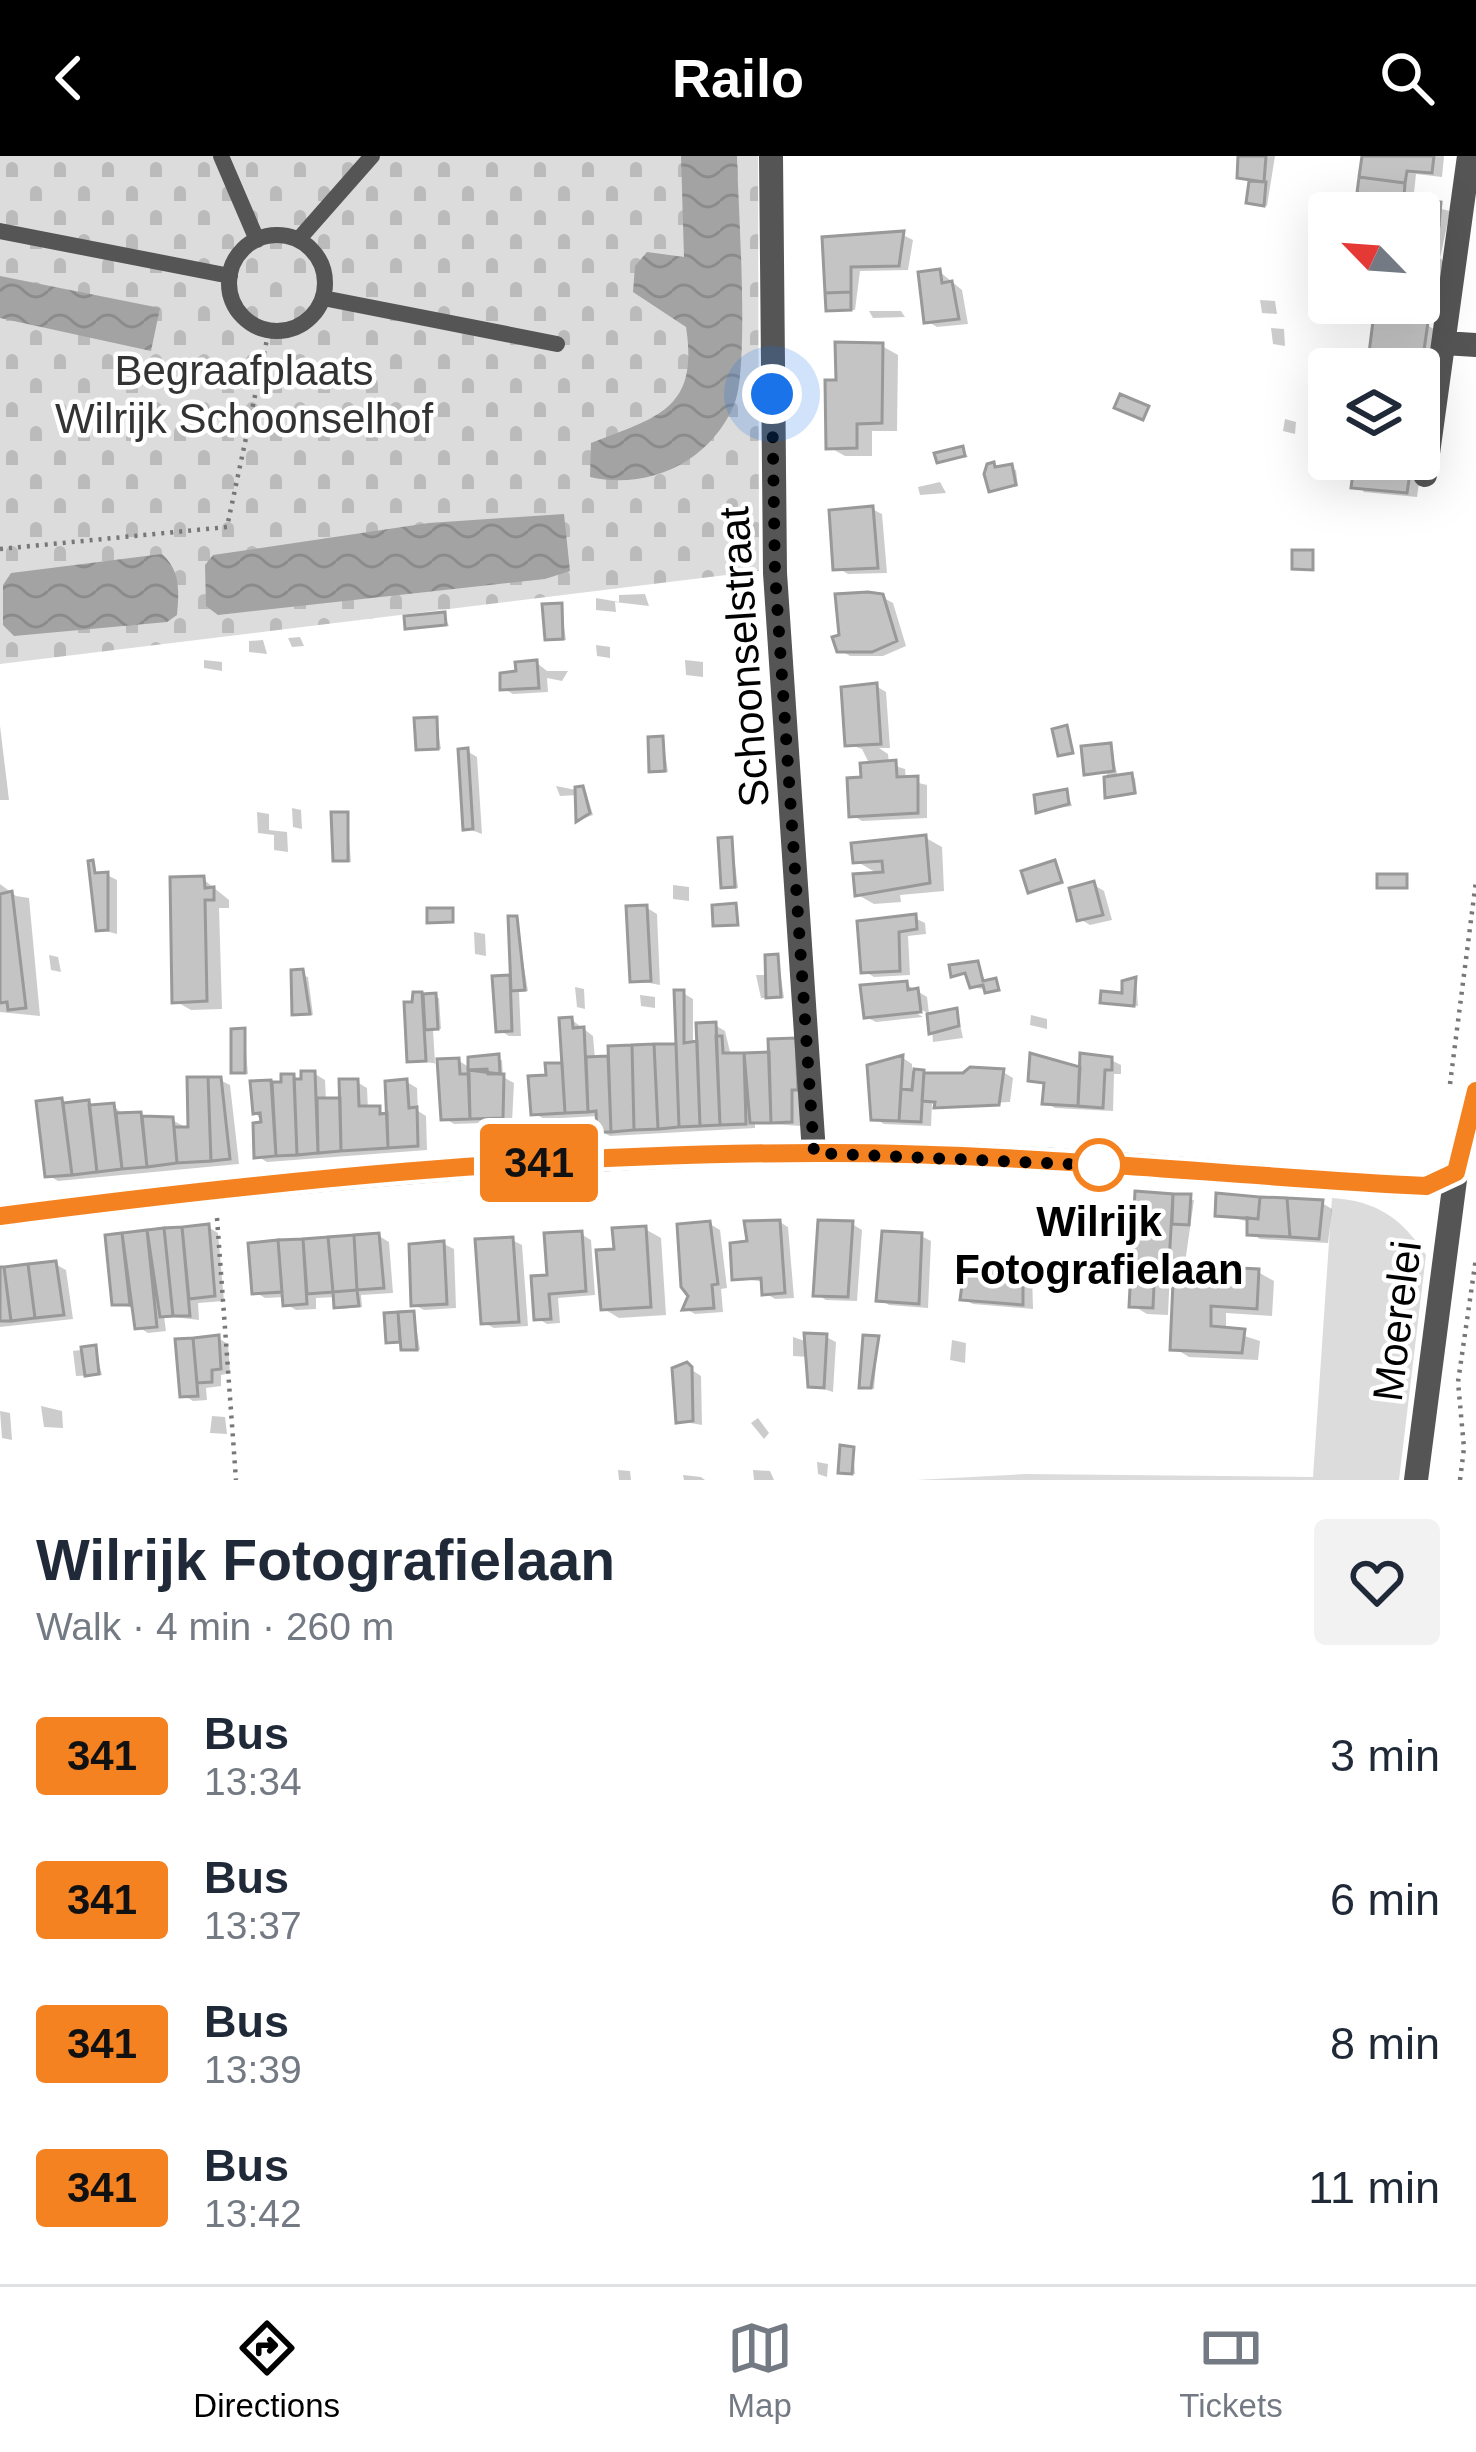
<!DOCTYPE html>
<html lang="en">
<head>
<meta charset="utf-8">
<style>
  :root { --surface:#fff; --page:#f2f2f3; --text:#1f2937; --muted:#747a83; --line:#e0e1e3; --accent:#000 }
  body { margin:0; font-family:Arial,sans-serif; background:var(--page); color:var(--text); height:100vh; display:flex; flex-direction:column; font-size:45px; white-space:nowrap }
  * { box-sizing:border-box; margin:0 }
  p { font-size:39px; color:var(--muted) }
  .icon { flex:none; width:66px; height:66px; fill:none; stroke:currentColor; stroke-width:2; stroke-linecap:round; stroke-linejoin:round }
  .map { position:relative; height:1324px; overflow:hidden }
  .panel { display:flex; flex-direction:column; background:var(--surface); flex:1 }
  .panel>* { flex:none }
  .badge { padding:0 24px; border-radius:9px; font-size:42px; line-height:78px }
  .needle { width:78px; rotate:295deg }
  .buttons { position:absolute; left:1308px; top:36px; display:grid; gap:24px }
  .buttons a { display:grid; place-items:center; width:132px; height:132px; border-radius:12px; background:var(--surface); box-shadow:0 12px 48px #0002; font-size:60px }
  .you { position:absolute; width:60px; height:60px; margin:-30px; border:9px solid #fff; border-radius:50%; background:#1a73e8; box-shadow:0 0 0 18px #1a73e833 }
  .map>.badge { position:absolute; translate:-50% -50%; box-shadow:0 0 0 6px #fff }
  .round { display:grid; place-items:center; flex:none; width:126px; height:126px; border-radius:12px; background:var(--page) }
  .headline { display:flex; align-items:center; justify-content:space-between; height:204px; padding:0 36px }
  h1 { font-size:57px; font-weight:700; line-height:90px }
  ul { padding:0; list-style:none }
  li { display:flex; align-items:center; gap:36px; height:144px; padding:0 36px }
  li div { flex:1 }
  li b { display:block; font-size:45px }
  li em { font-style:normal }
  li .badge { min-width:132px; font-weight:700; text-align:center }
  header { display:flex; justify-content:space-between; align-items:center; height:156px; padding:0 36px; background:var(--accent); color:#fff; font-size:54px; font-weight:700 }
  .tabs { display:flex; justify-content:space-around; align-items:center; height:168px; border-top:3px solid var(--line); background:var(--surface); font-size:33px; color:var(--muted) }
  .tabs a { display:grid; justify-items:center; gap:6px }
  .tabs .on { color:var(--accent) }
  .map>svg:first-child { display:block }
  .green { fill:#dcdcdc }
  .cemetery { fill:url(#cemetery-stones) }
  .water { fill:url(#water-waves) }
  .shadow { fill:#0003 }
  .building { fill:#c4c4c4; stroke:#999; stroke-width:3 }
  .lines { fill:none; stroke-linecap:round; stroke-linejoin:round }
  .path { stroke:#777; stroke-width:4.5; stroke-dasharray:3 6; stroke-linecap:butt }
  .lane { stroke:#555; stroke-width:16 }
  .street { stroke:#555; stroke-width:24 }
  .secondary { stroke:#222; stroke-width:24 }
  .line-casing { stroke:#fff; stroke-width:27 }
  .line { stroke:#f58220; stroke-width:18 }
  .walk { stroke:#000; stroke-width:12; stroke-dasharray:0 21.6 }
  .stop-dot { fill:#fff; stroke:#f58220; stroke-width:6 }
  .labels { text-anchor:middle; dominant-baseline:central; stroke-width:9; stroke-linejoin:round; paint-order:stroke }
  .park-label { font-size:42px; fill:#333; stroke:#fff }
  .street-label { font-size:42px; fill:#000; stroke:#fff }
  .stop-label { font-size:42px; font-weight:bold; fill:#000; stroke:#fff }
</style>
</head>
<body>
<header><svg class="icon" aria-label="back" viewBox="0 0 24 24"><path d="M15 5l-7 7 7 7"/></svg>Railo<svg class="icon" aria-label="search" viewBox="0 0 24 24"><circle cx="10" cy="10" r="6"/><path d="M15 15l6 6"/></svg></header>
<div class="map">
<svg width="1476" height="1324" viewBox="0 0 1476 1324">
  <defs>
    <pattern id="cemetery-stones" width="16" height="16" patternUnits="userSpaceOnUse" patternTransform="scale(3)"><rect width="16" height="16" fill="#dcdcdc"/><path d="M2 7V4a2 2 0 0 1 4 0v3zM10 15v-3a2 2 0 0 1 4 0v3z" fill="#bbb"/></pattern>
    <pattern id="water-waves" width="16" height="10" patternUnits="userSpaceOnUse" patternTransform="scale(3)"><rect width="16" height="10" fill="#a3a3a3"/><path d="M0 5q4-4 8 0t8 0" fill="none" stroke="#8b8b8b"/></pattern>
  </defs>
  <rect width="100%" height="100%" fill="#fff"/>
  <path class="green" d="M1332 1042C1376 1045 1401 1061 1426 1099L1399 1324H916L1025 1318 1313 1321Z"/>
  <path class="cemetery" d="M0 0H758L759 415 0 508Z"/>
  <path class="water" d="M681 0H737C738 49 750 213 734 249 709 307 648 334 590 321L591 287C657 261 699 254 686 171L633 136 635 110 647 96 684 101Z
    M0 120 160 152 151 195 0 162Z
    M564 358 570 415 545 423 218 459 206 450 205 409 213 399 429 367Z
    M162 398C181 415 179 436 177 459L167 466 14 480 3 469V429L11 417Z"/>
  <path class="shadow" d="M1241 0H1275L1267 50 1253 48 1252 27 1240 20Z
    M1365 0H1444L1442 21 1416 18 1413 46 1450 55 1440 102 1444 106 1442 129 1419 126V57H1380L1381 43 1361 36Z
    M903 79 913 84 908 114 860 115 855 154 829 153 825 84Z
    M940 116 962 134 968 168 937 171 927 165Z
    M1260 144 1275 145 1277 158 1262 157Z
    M869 155H901L905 161 873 162Z
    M1427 169 1437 175 1432 212 1370 211Z
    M1271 172 1284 173 1285 190 1273 188Z
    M882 190 898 199 897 275H872V300H845L829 291Z
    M1419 237 1428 242 1419 277Z
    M1285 263 1296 266 1295 278 1283 275Z
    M963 293 968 301 939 305Z
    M1345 303 1411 307 1421 313 1417 341 1364 336 1344 314Z
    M990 311 1016 314 1018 330 992 335Z
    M940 326 946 337 920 339 918 331Z
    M872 353 882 358 887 417 848 418 838 412Z
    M619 439 645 438 649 450 615 446 616 456 596 454V442L619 446Z
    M882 441 893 447 906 490 883 500H850L840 494Z
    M561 450 566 484 552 485 548 483Z
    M444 459 449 470 408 471Z
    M288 482 300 481 304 490 292 491Z
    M263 484 267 498 249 496V485Z
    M596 489 610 491V502L597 500Z
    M204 504 222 506V515L204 512Z
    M685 504 703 506V521L686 519Z
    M537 507 547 515H568L562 525 547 522 548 536 513 538 503 532Z
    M876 530 886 536 890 592H879L888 598 889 608 905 613 906 624 927 629V662L862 665 852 659 870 609 862 593 848 588Z
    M436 564 441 593 423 594 419 592Z
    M0 570 9 644H0Z
    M663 583 668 616 656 617 652 614Z
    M1111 590 1118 622H1135L1137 638 1111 642 1107 618 1087 617Z
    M467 595 477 601 482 678 466 672Z
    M556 630 586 636 593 659 579 664 578 639 560 640Z
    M1067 636 1072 650 1038 655Z
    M292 652 301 654 302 673 293 671Z
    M257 656 269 658V674L287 676 288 696 274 694V679L258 677Z
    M347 659 351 706H340L336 704Z
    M926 682 942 691 944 735 900 739 901 746 874 748 858 739 880 719 856 705Z
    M732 684 738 732 728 733 724 730Z
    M1055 707 1064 728 1031 735Z
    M107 719 117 724V778L98 773Z
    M203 723 229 744V752H219L222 853 191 854 175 845Z
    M0 728 16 740 29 742 40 860 0 856Z
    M673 729 689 731V745L673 743Z
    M1094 729 1104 735 1112 764 1090 769 1080 763Z
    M647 752 657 758 660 829 633 824Z
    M915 762 925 767 926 778 908 780 910 819 874 821 864 815 860 768Z
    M516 763 528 835 519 836 521 880H509L499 874 509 822 513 824Z
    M474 776 485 778 486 800 475 798Z
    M49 799 58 801 61 816 51 814Z
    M778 801 784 842H761L756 819H768Z
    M977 808 986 827 995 825 1001 835 976 832 969 818 954 819Z
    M294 817 308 821 313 859 295 857Z
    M1136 825 1138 850 1103 846 1125 840Z
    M906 828 927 841 929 858 909 846 906 851 923 861 876 866 866 861Z
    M575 831 584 833 585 853 577 851Z
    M683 837 693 843V889L715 869 725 875 731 900 772 899 796 885 802 970 755 967V972L610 980 600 975 599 960 544 963 534 957 549 922 565 909 572 864 593 880 595 904 679 890Z
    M422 839 439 842 441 873 433 874 435 907 459 905 469 911 502 904 503 921 514 927 512 966 454 968 444 962 440 908 410 904 407 847Z
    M640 839 655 841V852L641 850Z
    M957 855 963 882 933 886 931 861Z
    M1031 859 1047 863V873L1030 869Z
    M244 875 248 918H238L234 916Z
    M1033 900 1083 915 1111 904 1121 909V918H1114L1113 955 1055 952 1045 946 1046 930 1031 923Z
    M903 902 912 908V915L934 920 1003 916 1013 922 1010 946 939 949 944 954 932 947 931 970 884 968 874 962 870 911Z
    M315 918 325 924 326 945H343L357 926 367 932 368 953 390 959 407 926 417 932 418 955 426 960 427 994 267 1006 257 1000 264 969 255 956 253 928 304 927Z
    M220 924 230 929 239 1008 58 1025 48 1019 40 948 114 950 125 961 172 964 191 974Z
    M1138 1038 1194 1044 1184 1114H1170L1168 1159 1147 1158 1132 1149Z
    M1322 1047 1332 1053 1328 1087 1260 1083 1250 1077V1066L1218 1058Z
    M778 1065 788 1071 794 1142 775 1143 765 1137V1126L735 1122 750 1088Z
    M710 1068 720 1074 727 1132 721 1133 723 1156 695 1158 686 1153Z
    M852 1068 862 1074 857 1145 826 1144 816 1138Z
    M208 1071 218 1077 224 1145 198 1147 199 1164 164 1160 166 1175 148 1177 138 1171 137 1153 115 1147 109 1082Z
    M645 1073 661 1082 666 1159 619 1162 604 1153 617 1096Z
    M581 1078 591 1084 595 1139 558 1142 560 1167 547 1168 537 1162 550 1122Z
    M379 1080 389 1086 393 1137 361 1139 362 1151 340 1153 336 1141 316 1142V1153L296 1154 286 1148 285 1141 265 1142 255 1136 252 1089Z
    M921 1080 931 1085 928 1152 889 1149 879 1143Z
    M512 1084 522 1089 528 1170 494 1172 484 1167Z
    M444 1088 454 1093 456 1152 424 1154 414 1149Z
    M55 1108 66 1114 73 1163 0 1171V1114Z
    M1022 1112 1032 1118 1033 1153 973 1148 963 1143Z
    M1258 1116 1274 1125 1272 1160 1226 1157V1174L1260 1185 1258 1204 1189 1201 1174 1192 1176 1129Z
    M414 1158 420 1194 408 1195 403 1187 389 1185 387 1160Z
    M793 1181 808 1186 826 1181 836 1186 833 1236 811 1229 809 1201 793 1200Z
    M218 1182 228 1188 230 1217 221 1219V1230L206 1232 207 1244 193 1245 183 1239 178 1186Z
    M878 1183 874 1233 866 1232 862 1230Z
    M952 1184 966 1187 965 1207 950 1204Z
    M95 1192 102 1219 76 1220 73 1195Z
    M686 1210 701 1220 702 1269 679 1265Z
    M41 1250 62 1255 63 1272 44 1271Z
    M0 1255 10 1257 12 1284 2 1282Z
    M212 1260 225 1261 227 1278 210 1277Z
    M758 1262 769 1277 764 1283 751 1267Z
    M853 1294 855 1318H845Z
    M817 1306 828 1308 827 1321 818 1318Z
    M618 1314 630 1315 631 1324H619Z
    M753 1314 770 1315 774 1324H754Z
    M683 1319 701 1321 705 1324H684Z"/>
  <path class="building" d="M1238 0H1266L1264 26 1237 22Z
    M1362 0H1434L1432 17 1407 15 1405 27 1359 21Z
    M1359 21 1405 27 1404 41 1441 46 1439 70 1419 69V57H1377L1378 40 1357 37Z
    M1249 25 1266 26 1264 50 1246 47Z
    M1419 69 1439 70 1431 94 1435 98 1433 125 1419 124Z
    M904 75 899 110 851 111V136L825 137 822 81Z
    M940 113 942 127 952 125 959 163 924 167 918 116Z
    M851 136V154L826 155 825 137Z
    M1390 162 1428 166 1422 208 1367 213 1373 165Z
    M835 186 883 187 882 267 857 268V292L826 293 825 224H836Z
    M1120 238 1149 250 1143 264 1114 252Z
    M963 290 965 300 937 307 934 297Z
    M1342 303 1412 304 1407 337 1351 332 1353 317 1341 316Z
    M994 306 995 311 1012 308 1016 329 989 336 984 318 987 308Z
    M873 350 878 412 833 414 829 354Z
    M1292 394H1313V414L1292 413Z
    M868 436 883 438 897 485 872 496H837L832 481 839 479 835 438Z
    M562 447 563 483 545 484 542 448Z
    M445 456 446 469 405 473 404 460Z
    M537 504 539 532 500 534V517L516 515 515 506Z
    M877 527 881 588 845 590 841 531Z
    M437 561 438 593 416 594 414 562Z
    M1067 569 1073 597 1058 600 1052 573Z
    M663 580 665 615 649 616 648 581Z
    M1111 587 1114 615 1084 619 1081 590Z
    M468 592 473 673 463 674 458 593Z
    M896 604 897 621 918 620V657L849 661 847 622 861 621 860 607Z
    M1132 617 1135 637 1105 642 1104 621Z
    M583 630 590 657 576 666 575 631Z
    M1067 633 1069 648 1036 657 1034 639Z
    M331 656H348V705H333Z
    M926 679 930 727 855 740 853 718 883 716 882 705 853 707 851 687Z
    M732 681 735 731 721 732 718 682Z
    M93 704 95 717 108 716V774L96 775 88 705Z
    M1055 704 1062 726 1028 737 1021 715Z
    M1377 718H1407V732H1377Z
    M204 720 205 732 214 731V744H205L207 845 172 847 170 721Z
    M1094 725 1103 759 1077 765 1069 732Z
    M12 735 26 852 8 854 7 846 0 847V738Z
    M736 747 738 769 713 770 712 749Z
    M647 749 651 825 630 826 626 750Z
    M427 752H453V766L427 767Z
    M916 758 917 773 899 776 900 815 861 817 857 765Z
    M508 760H517L525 834 511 835Z
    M778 798 781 841 766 842 765 799Z
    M978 805 983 825 996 822 999 834 985 837 983 829 970 832 965 817 951 821 949 809Z
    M303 813 310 858 292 859 291 814Z
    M510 819 512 875 496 876 492 820Z
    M1136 821 1134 850 1100 847 1101 835 1122 837V825Z
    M907 825 908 834 918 832 921 856 864 862 860 829Z
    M674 834H684V887L697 885 700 970 679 971Z
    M413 836H422L426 905 407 906 404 846H412Z
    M436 837 438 873 425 874 423 838Z
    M957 852 959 870 929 878 927 858Z
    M572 861 573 872 584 871 588 956 565 957 559 862Z
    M716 866 720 969 700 970 696 867Z
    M245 872V917H231V873Z
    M716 880H722L723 897H744L746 968 720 969Z
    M796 882 798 934H792V966L771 967 768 883Z
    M654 888 658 973 634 974 632 889Z
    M654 888H676L679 971 658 973Z
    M632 889 634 974 611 976 608 890Z
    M769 896 771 967H750L744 897Z
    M1030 897 1080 911 1078 950 1042 948 1044 927 1028 925Z
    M1080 897 1112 901V914H1105L1103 952 1078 950Z
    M499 898 500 918 468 914V901Z
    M903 899 899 965 871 964 867 909Z
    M608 900 611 976H597L596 955 588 956 586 901Z
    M459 902 460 918H469L470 963 441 964 437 903Z
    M545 907H562L565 957 531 959 528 920 546 919Z
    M970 911 1004 913 999 949 934 952 935 946 922 945 924 917H963Z
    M487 913 488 918H504L503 962 470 963 468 914Z
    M914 913 924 914 921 966 899 965 901 933 912 934Z
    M301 915H315L318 997 297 999 294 923H301Z
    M281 918H294L297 999 276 1000 272 926H281Z
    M187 921H208L211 1005 177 1007 174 971H188Z
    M208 921H221L230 1003 211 1005Z
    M339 923H358L359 950H380V958L387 957 388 992 341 995Z
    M407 923 409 952 417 951 418 990 388 992 385 925Z
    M271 924 276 1000 254 1002 253 967 261 966 260 957 253 958 250 925Z
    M62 942 72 1019 45 1021 36 945Z
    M317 942H340L341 995 318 997Z
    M89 944 97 1016 72 1019 63 947Z
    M114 947 122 1013 97 1016 89 949Z
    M141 956 147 1011 122 1013 116 957Z
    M142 960 173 961 177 1007 147 1011Z
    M1135 1035 1173 1038 1169 1107H1155L1153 1152 1129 1151Z
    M1216 1037 1260 1041 1258 1063 1215 1060Z
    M1173 1038H1191L1189 1069 1172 1068Z
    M1260 1041 1287 1042 1290 1081 1247 1079V1062L1258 1063Z
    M1287 1042 1323 1044 1319 1083 1290 1081Z
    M780 1064 785 1137 762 1139 761 1122 732 1124 730 1087 747 1085 744 1065Z
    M818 1064 853 1065 848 1141 813 1140Z
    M710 1065 718 1128 712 1129 714 1152 682 1154 688 1140 681 1131 677 1068Z
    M209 1068 215 1140 189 1143 182 1071Z
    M646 1070 651 1151 601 1154 596 1094 614 1093 612 1072Z
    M182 1071 190 1160H173L164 1072Z
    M164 1072 173 1160 160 1161 147 1074Z
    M147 1074 157 1171 135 1173 122 1077Z
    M582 1075 586 1135 549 1138 551 1163 534 1164 531 1120 547 1119 544 1077Z
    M882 1075 922 1077 919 1148 876 1145Z
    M122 1077 130 1149H112L105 1079Z
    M379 1077 384 1132 357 1134 354 1079Z
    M354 1079 357 1134 333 1136 328 1081Z
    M328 1081 333 1136 307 1138 303 1083Z
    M513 1081 519 1166 481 1168 475 1083Z
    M303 1083 307 1148 283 1150 278 1084Z
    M278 1084 282 1136 252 1138 248 1087Z
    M444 1085 447 1148 411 1150 409 1088Z
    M56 1105 64 1159 35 1162 28 1108Z
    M965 1106 1023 1109V1149L960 1144Z
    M28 1108 35 1162 11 1165 4 1111Z
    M1193 1110 1259 1113 1257 1153 1211 1150V1170L1245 1173 1242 1197 1170 1194 1173 1126H1193Z
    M0 1111H4L11 1165H0Z
    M357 1134 359 1150 334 1152 333 1136Z
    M414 1155 417 1194H401L398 1156Z
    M398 1156 400 1186 386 1187 384 1157Z
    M804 1177 827 1178 824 1232 808 1231Z
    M219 1179 221 1213 212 1214V1226L197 1227 193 1182Z
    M863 1179 879 1180 871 1232H859Z
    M193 1182 198 1240 180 1241 175 1183Z
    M96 1189 99 1218 85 1220 81 1191Z
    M687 1206 692 1211 693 1265 676 1267 672 1212Z
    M840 1289 854 1291 852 1318 838 1317Z"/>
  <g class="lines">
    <path class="path" d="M0 393 227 371 269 174
      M1450 928 1476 725
      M217 1062 236 1324
      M1460 1324 1464 1292 1458 1226 1476 1102"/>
    <path class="lane" d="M221 0 257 84
      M0 75 230 120
      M229 127a48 48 0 1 1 96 0a48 48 0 1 1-96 0Z
      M298 84 372 0
      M323 142 557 188"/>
    <path class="street" d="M771 0 775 417 814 997
      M1444 187 1476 189
      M1425 319 1469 0
      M0 1060C270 1026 543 999 816 997 1010 995 1204 1016 1397 1029
      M1416 1324 1456 1016"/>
    <path class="secondary" d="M1397 1029 1426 1030 1456 1016 1476 935"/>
  </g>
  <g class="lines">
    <defs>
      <path id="line" d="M0 1060C270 1025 544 997 817 997 1020 996 1223 1020 1426 1030L1456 1016 1476 935"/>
    </defs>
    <use href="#line" class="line-casing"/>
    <use href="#line" class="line"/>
    <path class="walk" d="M772 238 775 417 814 997 1114 1010 1099 1009"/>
  </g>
  <circle class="stop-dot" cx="1099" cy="1009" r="24"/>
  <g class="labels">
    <g class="park-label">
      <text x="244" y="214">Begraafplaats<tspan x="244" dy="48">Wilrijk Schoonselhof</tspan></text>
    </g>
    <g class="street-label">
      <text transform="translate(744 501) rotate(-94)">Schoonselstraat</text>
      <text transform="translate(1397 1165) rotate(-83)">Moerelei</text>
    </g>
    <g class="stop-label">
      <text x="1099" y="1065">Wilrijk<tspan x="1099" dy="48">Fotografielaan</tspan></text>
    </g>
  </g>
</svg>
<div class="buttons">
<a><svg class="needle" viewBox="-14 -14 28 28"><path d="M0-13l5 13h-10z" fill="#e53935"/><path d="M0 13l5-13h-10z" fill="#747a83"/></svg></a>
<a><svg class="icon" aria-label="layers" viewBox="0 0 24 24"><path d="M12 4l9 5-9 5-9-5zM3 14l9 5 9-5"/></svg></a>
</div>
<div class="you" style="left:772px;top:238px"></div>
<b class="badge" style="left:539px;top:1007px;background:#f58220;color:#111">341</b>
</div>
<section class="panel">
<div class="headline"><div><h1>Wilrijk Fotografielaan</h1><p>Walk · 4 min · 260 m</p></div><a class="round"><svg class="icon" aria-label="heart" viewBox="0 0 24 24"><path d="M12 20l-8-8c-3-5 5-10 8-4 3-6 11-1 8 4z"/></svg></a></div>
<ul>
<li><span class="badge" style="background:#f58220;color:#111">341</span><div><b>Bus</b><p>13:34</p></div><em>3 min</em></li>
<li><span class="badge" style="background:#f58220;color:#111">341</span><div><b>Bus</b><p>13:37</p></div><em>6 min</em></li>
<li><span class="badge" style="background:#f58220;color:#111">341</span><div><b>Bus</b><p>13:39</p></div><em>8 min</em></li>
<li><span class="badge" style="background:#f58220;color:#111">341</span><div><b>Bus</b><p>13:42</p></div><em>11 min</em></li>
</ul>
</section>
<nav class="tabs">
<a class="on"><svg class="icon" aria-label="directions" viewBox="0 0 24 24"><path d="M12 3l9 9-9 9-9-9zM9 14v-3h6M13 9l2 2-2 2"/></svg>Directions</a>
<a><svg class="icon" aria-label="map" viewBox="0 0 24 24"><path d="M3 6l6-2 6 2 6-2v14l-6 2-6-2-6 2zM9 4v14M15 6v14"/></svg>Map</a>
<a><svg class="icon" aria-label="tickets" viewBox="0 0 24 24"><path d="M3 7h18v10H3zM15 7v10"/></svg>Tickets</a>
</nav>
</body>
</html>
